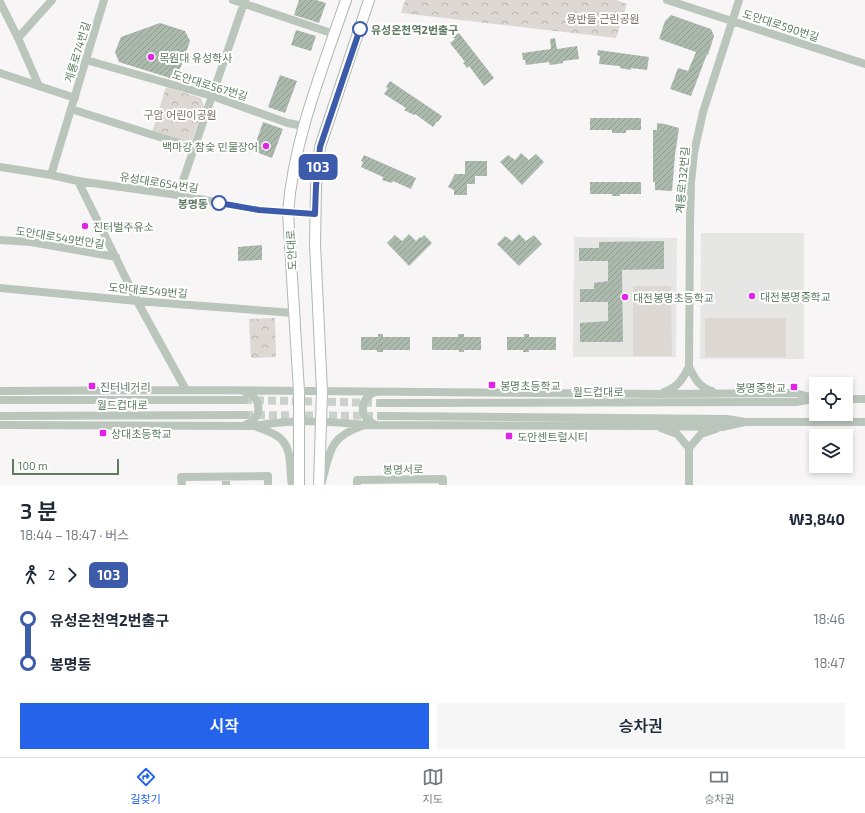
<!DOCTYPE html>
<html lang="ko">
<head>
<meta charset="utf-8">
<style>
  :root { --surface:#fff; --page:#f6f6f7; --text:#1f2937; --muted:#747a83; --line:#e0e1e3; --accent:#2563eb }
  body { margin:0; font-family:"Exo 2","Noto Sans KR",sans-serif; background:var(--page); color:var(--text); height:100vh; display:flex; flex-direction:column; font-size:15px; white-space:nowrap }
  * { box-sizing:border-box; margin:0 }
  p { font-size:13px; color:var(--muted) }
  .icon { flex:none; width:22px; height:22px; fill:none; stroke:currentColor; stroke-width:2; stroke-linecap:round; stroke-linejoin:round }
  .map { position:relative; height:485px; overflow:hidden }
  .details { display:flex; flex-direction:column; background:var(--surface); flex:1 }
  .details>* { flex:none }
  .badge { padding:0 8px; border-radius:6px; font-size:14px; line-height:26px }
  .tools { position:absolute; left:809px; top:377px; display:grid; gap:8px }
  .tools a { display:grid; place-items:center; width:44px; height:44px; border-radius:0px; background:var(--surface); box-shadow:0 2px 6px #0003; font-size:20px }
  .scale { position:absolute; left:12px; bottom:10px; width:107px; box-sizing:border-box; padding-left:4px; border:2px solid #5e7c62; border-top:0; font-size:11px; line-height:14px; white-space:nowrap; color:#5e7c62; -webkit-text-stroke:3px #fff; paint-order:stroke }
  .map>.badge { position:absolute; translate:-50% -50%; box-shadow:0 0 0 2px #fff }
  .legs { display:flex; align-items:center; gap:6px; height:44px; padding:0 20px; font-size:13px }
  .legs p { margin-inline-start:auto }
  .headline { display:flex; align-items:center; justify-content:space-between; height:68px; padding:0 20px }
  h1 { font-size:22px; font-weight:600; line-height:30px }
  .button { display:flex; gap:8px; margin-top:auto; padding:8px 20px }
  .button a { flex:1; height:46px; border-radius:0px; background:var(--accent); color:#fff; font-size:16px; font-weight:600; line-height:46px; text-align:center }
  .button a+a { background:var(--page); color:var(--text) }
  ul { padding:0 20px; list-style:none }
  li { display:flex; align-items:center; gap:14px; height:44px; font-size:15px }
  li i { display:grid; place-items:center; width:6px; height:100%; margin:0 5px; background:currentColor }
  li i::after { content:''; width:10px; height:10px; margin:-5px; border:3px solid; border-radius:50%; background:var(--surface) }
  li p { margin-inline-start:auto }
  li:first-child i { background:linear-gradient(#0000 50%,currentColor 0) }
  li:last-child i { background:linear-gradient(currentColor 50%,#0000 0) }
  .dock { display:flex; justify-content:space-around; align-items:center; height:56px; border-top:1px solid var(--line); background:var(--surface); font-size:11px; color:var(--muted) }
  .dock a { display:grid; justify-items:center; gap:2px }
  .dock .active { color:var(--accent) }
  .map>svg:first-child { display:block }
  .built { fill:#e6e6e4 }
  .park { fill:url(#park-crowns) }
  .pitch { fill:#ddd8d4 }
  .building { fill:url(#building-hatch) }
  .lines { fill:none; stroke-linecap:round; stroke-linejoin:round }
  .minor-tunnel { stroke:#cad1ca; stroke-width:8; stroke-dasharray:8 4; stroke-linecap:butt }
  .major-casing { stroke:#aebab0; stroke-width:12 }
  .minor { stroke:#bac5bb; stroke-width:8 }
  .major { stroke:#fff; stroke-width:10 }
  .line-1-casing { stroke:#fff; stroke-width:9 }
  .line-1 { stroke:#3d5bab; stroke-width:6 }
  .stop-1-dot { fill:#fff; stroke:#3d5bab; stroke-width:2 }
  .poi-dot { fill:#e123ea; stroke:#fff; stroke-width:1.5 }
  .labels { text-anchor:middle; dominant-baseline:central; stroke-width:4; stroke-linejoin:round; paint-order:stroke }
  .park-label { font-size:11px; fill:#7e7265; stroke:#fff }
  .street-label { font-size:11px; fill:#5e7c62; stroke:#fff }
  .stop-label { font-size:11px; font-weight:bold; fill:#5e7c62; stroke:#fff; text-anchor:start }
  .poi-label { font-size:11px; fill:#5e7c62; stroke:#fff; text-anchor:start }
</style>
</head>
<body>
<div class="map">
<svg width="865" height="485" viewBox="0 0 865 485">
  <defs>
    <pattern id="park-crowns" width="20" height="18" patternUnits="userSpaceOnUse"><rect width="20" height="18" fill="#ddd8d4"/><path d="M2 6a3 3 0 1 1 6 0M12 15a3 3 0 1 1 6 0" fill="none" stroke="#b6b4af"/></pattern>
    <pattern id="building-hatch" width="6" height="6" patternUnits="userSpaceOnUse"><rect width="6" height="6" fill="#acbaae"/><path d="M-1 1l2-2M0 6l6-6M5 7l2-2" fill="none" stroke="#8f9c91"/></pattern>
  </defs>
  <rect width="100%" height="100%" fill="#f8f5f6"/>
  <path class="built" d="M701 233H804V359H700Z
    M574 237 677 238 676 357H573Z"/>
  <path class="park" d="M405 0H616L627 4 616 38 401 13Z
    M166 87 201 98 204 106 192 140 188 143 152 132Z
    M275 318 276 357 251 358 249 319Z"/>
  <path class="pitch" d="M633 286H671L672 356H633Z
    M705 318H786V357H705Z"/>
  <path class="building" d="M299 0H316L326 3 319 23 294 15Z
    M671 15 711 29 714 36 708 55 707 54 691 96 670 89 678 68 688 71 696 52 659 39 665 21Z
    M160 23 185 31 190 41 176 80 119 62 115 52 121 37Z
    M296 30 316 36 311 51 291 45Z
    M459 33 494 78 484 86 469 66 467 68 463 63 465 62 450 43 455 39 453 37Z
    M555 38 557 49 577 46 579 59 563 61V63L558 64 550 65 549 62 526 65 525 60H523L522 53 551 49 550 39Z
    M598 50 649 57 647 70 631 68V70L620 68V66L599 64 600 56 597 55Z
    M280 75 297 81 285 113 268 107Z
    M390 81 442 116 438 122 437 121 433 127 415 114 414 115 404 110 406 108 384 94 388 88 386 87Z
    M590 118H641V130H626V133H612V130H590Z
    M263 122 283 129 272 158 253 151Z
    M657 123 665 124 679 128 675 155 672 191 655 190V182H653V130H657Z
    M521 153 529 160 536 154 544 162 522 185 500 162 508 155 515 160Z
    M364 155 416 178 411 189 393 181 392 183 382 180 383 177 361 167 363 162 361 161Z
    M465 161H487V176H475V184H467V195H454V190L448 187 455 174H465Z
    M590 182H641V194H620V196H612V194H590Z
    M409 234 416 241 420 237 422 238 424 235 432 243 409 266 387 243 395 235 402 241Z
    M519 234 526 241 534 235 542 244 519 266 497 244 505 236 512 241Z
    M664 241V269L622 270 623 342H580V323L608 321V302H580V289H594V283L608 281V261H579V248H599V242Z
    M262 245V260L238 261V247Z
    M378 334H383V337H410V350H383V352H377V350H361V337H378Z
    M458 334H464V337H481V350H464V352H459V350H432V337H458Z
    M524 334H529V337H556V350H529V352H523V350H507V337H524Z"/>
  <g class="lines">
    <path class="minor-tunnel" d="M244 400 380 403
      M245 415 381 416"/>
    <defs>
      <path id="major" d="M299 485V391L288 212C294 138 322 70 346 0
        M319 485 322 392 315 244 316 186 320 147 369 0"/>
    </defs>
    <use href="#major" class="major-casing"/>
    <path class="minor" d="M233 0 334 34
      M667 0 865 64
      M0 2 18 38 39 86
      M18 38 52 0
      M86 60 212 96 288 123 303 126
      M0 73 75 98
      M71 109 194 148
      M0 167 51 175 78 181 178 195 259 210 315 214
      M51 175 104 0
      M78 181 137 301 186 390
      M178 195 245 0
      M0 240 31 242 116 257
      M0 288 137 301 294 313
      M0 391 186 390 659 394 796 393 816 399
      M712 391C699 387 695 379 689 367L690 224 691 182 694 153 703 112 739 0
      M245 392C263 398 263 419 245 425
      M375 392C358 400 359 418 376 425
      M664 392C678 387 682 380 689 367
      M846 399H865
      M0 400H244
      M380 403 796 402 813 399
      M0 416 245 415
      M381 416 727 419 745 422H865
      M0 425 254 426C294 419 326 421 365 425L653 426 722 427 745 422
      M255 426C263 430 274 432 281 439 293 450 289 471 292 485
      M661 428 677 434 689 448
      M689 448 701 434 716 429
      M226 477V485
      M322 482C330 452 329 437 362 426
      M182 485 181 477 268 476V485
      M357 485V480L443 479V485
      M689 485V448"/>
    <use href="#major" class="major"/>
  </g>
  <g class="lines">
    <defs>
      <path id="line-1" d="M219 203 259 210 315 214 316 186 320 147 360 29"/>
    </defs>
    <use href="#line-1" class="line-1-casing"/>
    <use href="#line-1" class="line-1"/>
  </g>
  <g class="stop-1-dot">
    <circle cx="360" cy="29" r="7"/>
    <circle cx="219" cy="203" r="7"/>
  </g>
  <g class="poi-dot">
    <circle cx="151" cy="57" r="4"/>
    <circle cx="266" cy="146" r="4"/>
    <circle cx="85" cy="226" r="4"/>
    <circle cx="752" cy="296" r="4"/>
    <circle cx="625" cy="297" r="4"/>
    <rect x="488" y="381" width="8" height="8" rx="2"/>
    <rect x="88" y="382" width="8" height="8" rx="2"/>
    <rect x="790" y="383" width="8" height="8" rx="2"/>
    <rect x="99" y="429" width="8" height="8" rx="2"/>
    <rect x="505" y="432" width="8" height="8" rx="2"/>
  </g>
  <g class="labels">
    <g class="park-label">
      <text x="603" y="18">용반들 근린공원</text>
      <text x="180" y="114">구암 어린이공원</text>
    </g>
    <g class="street-label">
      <text transform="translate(781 25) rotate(18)">도안대로590번길</text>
      <text transform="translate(77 52) rotate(-73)">계룡로74번길</text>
      <text transform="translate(210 85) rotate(17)">도안대로567번길</text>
      <text transform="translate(682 180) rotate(-85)">계룡로132번길</text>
      <text transform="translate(159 182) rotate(9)">유성대로654번길</text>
      <text transform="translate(60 237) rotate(9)">도안대로549번안길</text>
      <text transform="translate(291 250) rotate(-93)">도안대로</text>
      <text transform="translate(148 290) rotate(5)">도안대로549번길</text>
      <text x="598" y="391">월드컵대로</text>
      <text x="122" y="404">월드컵대로</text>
      <text transform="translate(403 469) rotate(-1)">봉명서로</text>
    </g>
    <g class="stop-label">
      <text x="371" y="29">유성온천역2번출구</text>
      <text x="208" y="203" text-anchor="end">봉명동</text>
    </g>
    <g class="poi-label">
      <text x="159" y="57">목원대 유성학사</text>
      <text x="258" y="146" text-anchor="end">백마강 참숯 민물장어</text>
      <text x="93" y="226">진터벌주유소</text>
      <text x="760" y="296">대전봉명중학교</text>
      <text x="633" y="297">대전봉명초등학교</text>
      <text x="500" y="385">봉명초등학교</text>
      <text x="100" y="386">진터네거리</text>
      <text x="786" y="387" text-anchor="end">봉명중학교</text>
      <text x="111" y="433">상대초등학교</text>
      <text x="517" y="436">도안센트럴시티</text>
    </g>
  </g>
</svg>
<div class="tools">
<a><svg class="icon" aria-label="locate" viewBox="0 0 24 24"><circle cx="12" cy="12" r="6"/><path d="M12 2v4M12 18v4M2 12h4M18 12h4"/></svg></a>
<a><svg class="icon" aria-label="layers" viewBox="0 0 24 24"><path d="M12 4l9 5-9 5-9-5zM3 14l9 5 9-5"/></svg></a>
</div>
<div class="scale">100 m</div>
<b class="badge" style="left:318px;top:167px;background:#3d5bab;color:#fff">103</b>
</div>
<section class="details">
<div class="headline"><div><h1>3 분</h1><p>18:44 – 18:47 · 버스</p></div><b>₩3,840</b></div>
<div class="legs"><svg class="icon" aria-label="walk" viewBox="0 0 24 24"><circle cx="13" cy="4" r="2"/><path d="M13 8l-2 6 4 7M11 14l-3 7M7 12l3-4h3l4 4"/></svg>2<svg class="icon" aria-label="forward" viewBox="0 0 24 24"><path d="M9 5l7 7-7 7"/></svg><b class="badge" style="background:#3d5bab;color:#fff">103</b></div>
<ul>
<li><i style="color:#3d5bab"></i><b>유성온천역2번출구</b><p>18:46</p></li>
<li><i style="color:#3d5bab"></i><b>봉명동</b><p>18:47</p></li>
</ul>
<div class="button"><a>시작</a><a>승차권</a></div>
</section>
<nav class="dock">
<a class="active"><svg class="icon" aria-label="directions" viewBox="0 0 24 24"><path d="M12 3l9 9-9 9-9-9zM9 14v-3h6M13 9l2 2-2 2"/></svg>길찾기</a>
<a><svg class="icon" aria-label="map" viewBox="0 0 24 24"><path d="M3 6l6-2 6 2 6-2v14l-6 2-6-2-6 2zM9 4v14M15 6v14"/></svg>지도</a>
<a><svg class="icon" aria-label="tickets" viewBox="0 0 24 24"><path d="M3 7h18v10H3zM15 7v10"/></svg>승차권</a>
</nav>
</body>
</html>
